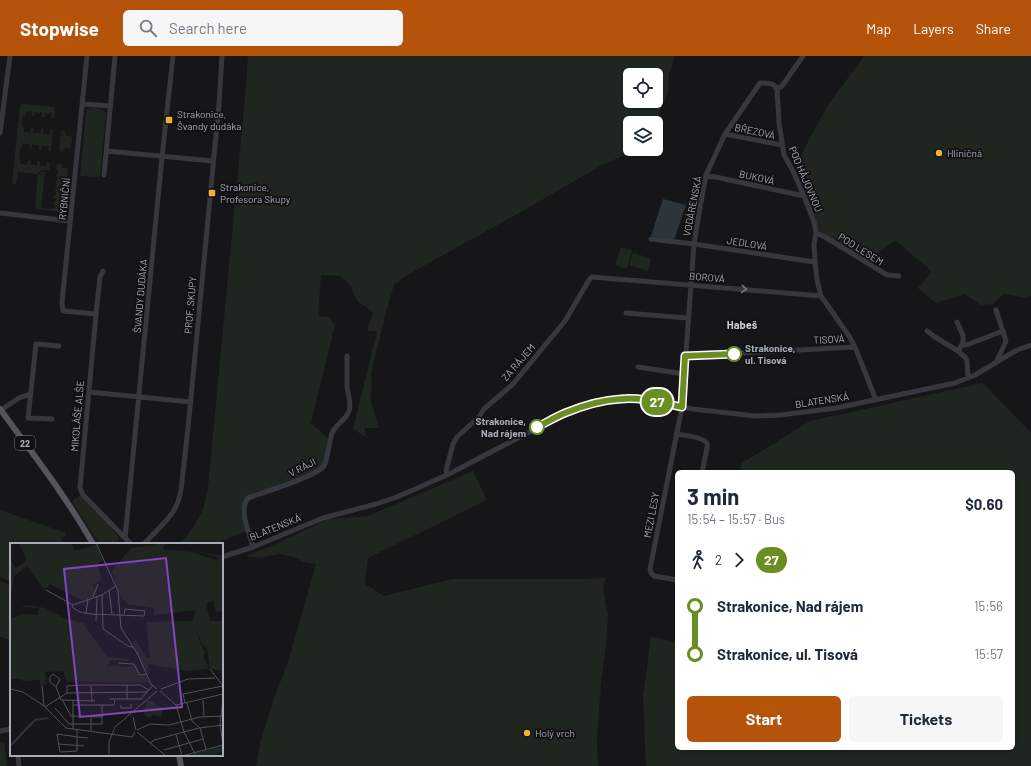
<!DOCTYPE html>
<html lang="en">
<head>
<meta charset="utf-8">
<style>
  :root { --surface:#fff; --page:#f6f6f7; --text:#1f2937; --muted:#747a83; --accent:#b45309 }
  body { margin:0; font-family:Barlow,sans-serif; background:var(--page); color:var(--text); height:100vh; display:flex; flex-direction:column; font-size:15px; white-space:nowrap }
  * { box-sizing:border-box; margin:0 }
  p { font-size:13px; color:var(--muted) }
  .icon { flex:none; width:22px; height:22px; fill:none; stroke:currentColor; stroke-width:2; stroke-linecap:round; stroke-linejoin:round }
  .map { position:relative; flex:1; overflow:hidden }
  .sheet { position:absolute; left:675px; top:414px; width:340px; height:280px; display:flex; flex-direction:column; background:var(--surface); border-radius:6px; box-shadow:0 1px 3px #0004 }
  .sheet>* { flex:none }
  .badge { padding:0 8px; border-radius:13px; font-size:14px; line-height:26px }
  .tools { position:absolute; left:623px; top:12px; display:grid; gap:8px }
  .tools a { display:grid; place-items:center; width:40px; height:40px; border-radius:6px; background:var(--surface); box-shadow:0 1px 3px #0004; font-size:20px }
  .map>.badge { position:absolute; translate:-50% -50%; box-shadow:0 0 0 2px #fff }
  .legs { display:flex; align-items:center; gap:6px; height:44px; padding:0 12px; font-size:13px }
  .legs p { margin-inline-start:auto }
  .head { display:flex; align-items:center; justify-content:space-between; height:68px; padding:0 12px }
  h1 { font-size:22px; font-weight:700; line-height:30px }
  .button { display:flex; gap:8px; margin-top:auto; padding:8px 12px }
  .button a { flex:1; height:46px; border-radius:6px; background:var(--accent); color:#fff; font-size:16px; font-weight:700; line-height:46px; text-align:center }
  .button a+a { background:var(--page); color:var(--text) }
  ul { padding:0 12px; list-style:none }
  li { display:flex; align-items:center; gap:14px; height:48px; font-size:15px }
  li i { display:grid; place-items:center; width:6px; height:100%; margin:0 5px; background:currentColor }
  li i::after { content:''; width:10px; height:10px; margin:-5px; border:3px solid; border-radius:50%; background:var(--surface) }
  li p { margin-inline-start:auto }
  li:first-child i { background:linear-gradient(#0000 50%,currentColor 0) }
  li:last-child i { background:linear-gradient(currentColor 50%,#0000 0) }
  header { display:flex; align-items:center; gap:24px; box-sizing:border-box; height:56px; padding:0 20px; background:var(--accent); color:#fff }
  header strong { font-size:19px }
  nav { display:flex; gap:22px; margin-inline-start:auto; font-size:14px }
  .search { width:280px; height:36px; background:var(--page); display:flex; align-items:center; gap:10px; box-sizing:border-box; padding:0 14px; border-radius:6px; color:var(--muted); font-size:15px }
  .map>svg:first-child { display:block }
  .green { fill:#1e261f; fill-rule:evenodd }
  .water { fill:#2c353c }
  .lines { fill:none; stroke-linecap:round; stroke-linejoin:round }
  .minor { stroke:#37383d; stroke-width:5 }
  .major { stroke:#53555c; stroke-width:6 }
  .oneway { stroke:#757881 }
  .line-1-casing { stroke:#fff; stroke-width:9 }
  .line-1 { stroke:#6b8e23; stroke-width:6 }
  .poi-dot { fill:#f2b134; stroke:#111113; stroke-width:1.5 }
  .stop-1-dot { fill:#fff; stroke:#6b8e23; stroke-width:2 }
  .labels { text-anchor:middle; dominant-baseline:central; stroke-width:3.5; stroke-linejoin:round; paint-order:stroke }
  .shield { fill:#111113; stroke:#7b7e86; stroke-width:1 }
  .shield-label { font-size:9px; font-weight:bold; fill:#a8adb8 }
  .poi-label { font-size:10px; fill:#a8adb8; stroke:#111113; text-anchor:start }
  .street-label { font-size:10px; fill:#a8adb8; stroke:#111113 }
  .stop-label { font-size:10px; font-weight:bold; fill:#a8adb8; stroke:#111113; text-anchor:start }
  .neighbourhood-label { font-size:11px; font-weight:bold; fill:#c9ccd4; stroke:#111113 }
  .inset-river { fill:none; stroke:#2c353c; stroke-width:2 }
  .inset-road { fill:none; stroke:#505258; stroke-width:1 }
  .view { fill:#8446be; fill-opacity:0.15; stroke:#8446be; stroke-width:2 }
  .inset-edge { fill:none; stroke:#a8adb8; stroke-width:2 }
</style>
</head>
<body>
<header>
<strong>Stopwise</strong>
<div class="search"><svg class="icon" aria-label="search" viewBox="0 0 24 24"><circle cx="10" cy="10" r="6"/><path d="M15 15l6 6"/></svg>Search here</div>
<nav><a>Map</a><a>Layers</a><a>Share</a></nav>
</header>
<div class="map">
<svg width="1031" height="710" viewBox="0 0 1031 710">
  <rect width="100%" height="100%" fill="#161618"/>
  <path class="green" d="M248 0H675L669 18 668 36 655 67H630V93H639L602 109 535 148 409 218 394 229 386 256 371 318 372 330 370 342 379 372H364L367 382 353 373 377 275H367L373 256 357 245 351 230 341 220 321 219 318 260 329 261 335 269 311 367 328 382 323 411 247 442 246 475 222 485 224 491 222 495V488H180C190 477 199 464 204 450 206 444 206 437 208 431L246 31ZM630 19H656V45H630Z
    M864 0H1031V240L1026 242 1003 238 993 248 980 249 965 238 936 247 918 232 932 216 895 184 866 207 817 176 807 139 796 108 828 49Z
    M22 48 54 51V55L55 56 54 62H51L52 57 48 58 45 57V61H42V56L39 57 36 56 35 60H32V55L29 56 26 55 25 60H23L22 71H24V76H27L30 77 31 72H34L33 77H37L40 78 41 73H44L43 78H47L50 79V74H53L51 95 48 94 49 90H45L42 89 41 94 39 93V89H36L32 88V93L29 92V88H26L23 87 22 92H20L19 103 21 104 20 108H24L27 109 28 104 31 105 30 109H34L37 110V105L40 106V110H43L46 111 47 106 50 107 49 114H42L37 118 18 116 16 128 12 127 20 49Z
    M89 52C95 52 103 52 106 57L100 121 80 120 86 57 87 53Z
    M61 75H65V80H68L72 81 71 92H67L64 91 63 96 59 95Z
    M57 107 62 108V112H65L68 113 64 154 62 156 35 153 36 148H35L38 119 41 116H45L41 152 54 153 55 149 53 148 54 146H55L56 142H54V140L56 139V135H55V133H57V128H55L56 126H57L58 121H56V119H58V114H57Z
    M621 191 632 195 627 213 615 209Z
    M633 197 651 202 648 215 629 209Z
    M983 327 1031 377V710H646L643 641 651 580 677 587V692H1013V416H740L742 407 810 365Z
    M473 415 487 444 368 502 365 528 384 540 452 523H581L606 522 603 532 608 561 606 589 601 628 597 684 598 710H256L261 684 274 642 288 606 316 508 304 506 294 501 279 498 260 502 246 500 278 487 328 463 368 460Z
    M80 439 111 470 110 471 118 480 119 485H117L116 488H99L72 445Z
    M0 454 66 477 64 482 60 481 64 488H11V525L0 521Z
    M0 525 11 529V584L0 581Z
    M0 686H4L7 710H0Z"/>
  <path class="water" d="M663 143 686 149 674 184 651 180Z"/>
  <g class="lines">
    <path class="minor" d="M87 0 62 246 63 255 96 258
      M803 0 782 30 777 33 779 67 784 99 793 115 804 140 814 166 816 177 814 188 815 206 817 224 821 240 849 280 855 291 876 344
      M82 48 111 50
      M0 77 10 0
      M725 78 782 89
      M106 95 213 105
      M104 119 115 0
      M706 119 804 140
      M0 157 70 165
      M816 177 825 181 887 219 899 220
      M651 183 694 188 815 206
      M103 215 100 221 96 258 80 432 83 439 131 488
      M996 254 1006 285 996 307
      M626 257 688 262
      M957 266C963 280 967 282 958 295
      M927 275 935 281 958 295 965 301 967 305 968 322
      M963 289 969 288 1003 275
      M685 300 855 291
      M638 311 684 318
      M89 336 191 346
      M1 354 19 342 30 338
      M52 363 28 362 36 288 59 290
      M676 378C683 379 702 381 706 386 708 388 707 389 707 392L702 416
      M447 419 446 415 453 388 457 381 479 361 484 353 513 328 522 317 565 265 589 224 592 221 821 240
      M125 482 162 101 173 0
      M144 488 165 466 173 456 178 446 181 434 188 372 219 48 222 0
      M253 491C250 477 238 455 248 442 262 437 317 420 324 410 328 402 329 386 332 377 336 368 346 364 349 355 352 349 348 338 347 331 347 321 347 310 347 300
      M222 501 253 491 323 462 376 448 397 441 447 419 564 358 584 350 605 345 622 342 643 344 693 353 755 360 781 359 836 352 955 327 975 319 1017 294 1031 289
      M677 524 654 520 651 517 650 513 682 351 694 188 700 151 706 119 725 78 760 27C768 27 773 26 777 33
      M0 675 11 673
      M18 699 19 710"/>
    <path class="major" d="M0 353C32 397 66 440 93 488
      M179 699 181 710"/>
  </g>
  <defs><path id="oneway-chevron" d="M-2-3.5L2.5 0L-2 3.5" fill="none" stroke-width="1.6" stroke-linecap="round" stroke-linejoin="round"/></defs>
  <use class="oneway" href="#oneway-chevron" transform="translate(744 233) rotate(5)"/>
  <g class="lines">
    <defs>
      <path id="line-1" d="M537 371C546 367 555 361 565 357 582 350 602 344 621 343 641 341 662 347 682 351L685 300 734 298"/>
    </defs>
    <use href="#line-1" class="line-1-casing"/>
    <use href="#line-1" class="line-1"/>
  </g>
  <g class="poi-dot">
    <rect x="165" y="60" width="8" height="8" rx="2"/>
    <circle cx="939" cy="97" r="4"/>
    <rect x="208" y="133" width="8" height="8" rx="2"/>
    <circle cx="527" cy="677" r="4"/>
  </g>
  <g class="stop-1-dot">
    <circle cx="734" cy="298" r="7"/>
    <circle cx="537" cy="371" r="7"/>
  </g>
  <g class="labels">
    <rect class="shield" x="15" y="380" width="20" height="14" rx="3"/>
    <g class="shield-label">
      <text x="25" y="387">22</text>
    </g>
    <g class="poi-label">
      <text x="177" y="58">Strakonice,<tspan x="177" dy="12">Švandy dudáka</tspan></text>
      <text x="947" y="97">Hliničná</text>
      <text x="220" y="131">Strakonice,<tspan x="220" dy="12">Profesora Skupy</tspan></text>
      <text x="535" y="677">Holý vrch</text>
    </g>
    <g class="street-label">
      <text transform="translate(755 75) rotate(12)">BŘEZOVÁ</text>
      <text transform="translate(757 121) rotate(12)">BUKOVÁ</text>
      <text transform="translate(806 123) rotate(67)">POD HÁJOVNOU</text>
      <text transform="translate(64 143) rotate(-84)">RYBNIČNÍ</text>
      <text transform="translate(692 150) rotate(-79)">VODÁRENSKÁ</text>
      <text transform="translate(747 187) rotate(9)">JEDLOVÁ</text>
      <text transform="translate(861 193) rotate(32)">POD LESEM</text>
      <text transform="translate(707 221) rotate(5)">BOROVÁ</text>
      <text transform="translate(140 240) rotate(-85)">ŠVANDY DUDÁKA</text>
      <text transform="translate(190 249) rotate(-85)">PROF. SKUPY</text>
      <text transform="translate(829 283) rotate(-3)">TISOVÁ</text>
      <text transform="translate(518 306) rotate(-49)">ZA RÁJEM</text>
      <text transform="translate(822 344) rotate(-9)">BLATENSKÁ</text>
      <text transform="translate(77 360) rotate(-85)">MIKOLÁŠE ALŠE</text>
      <text transform="translate(302 411) rotate(-27)">V RÁJI</text>
      <text transform="translate(651 459) rotate(-79)">MEZI LESY</text>
      <text transform="translate(275 471) rotate(-22)">BLATENSKÁ</text>
    </g>
    <g class="stop-label">
      <text x="745" y="292">Strakonice,<tspan x="745" dy="12">ul. Tisová</tspan></text>
      <text x="526" y="365" text-anchor="end">Strakonice,<tspan x="526" dy="12">Nad rájem</tspan></text>
    </g>
    <g class="neighbourhood-label">
      <text x="742" y="268">Habeš</text>
    </g>
  </g>
  <g transform="translate(10 487)">
    <rect width="213" height="213" fill="#161618"/>
    <path d="M9 0H62L65 8 86 2 93 17 88 20 91 36 83 42 86 46 83 54 73 58 40 41 36 46 33 45 17 23 4 33 0 65V16L6 25 17 17ZM143 1H155L153 6 182 9 208 18V14L180 7 213 13V68L206 69 203 57 196 61 200 78H212L213 72V128L200 126 197 105 191 99 187 85 189 97 195 111 193 112 199 126 177 128 138 121V131L131 120 122 100 126 97 136 114H140L136 79 182 78 186 67 144 72V65L117 61 110 52 102 28 121 5 146 2ZM18 62 35 65 58 77 73 80 97 114 119 116 118 118 101 117 96 125 103 122 118 124 124 121 130 132H135L140 140 57 139 53 128 35 129 37 141 30 142V137L12 138V136H0V76L13 71 27 72 29 65 10 64ZM137 158H144L146 163 154 164 151 174 144 172 139 175 134 172ZM213 203V208L202 213H187L186 210Z" fill="#1e261f"/>
    <path class="inset-river" d="M0 203 25 177 38 175"/>
    <path class="inset-road" d="M86 0 108 48 111 85 127 110 141 141 147 146M36 47 63 62 92 52 106 43M99 47 102 71M92 52 93 86 118 103 123 104M83 54 88 41M63 62 62 64 70 69 81 71 134 73 135 68 115 66 114 71M76 71 78 56M86 78 87 54M108 120 124 121 130 132 137 131M200 126 213 143M32 142 34 163M81 142 82 158M117 142V157M46 144 50 136 43 131 40 134V139L46 144 51 157 85 158M0 146 13 149 34 163 56 185 122 194 125 189M151 146 178 136 205 135M150 148 166 162 174 189 186 213M57 150V143L73 142H130L139 147M213 155 210 182 213 201M99 156H131L143 142M193 157 194 173M53 158 61 173 92 174M175 160 173 151 213 143M177 160 182 178 190 185 196 206M63 162H104L105 157M111 162V165H121V161M166 162 213 151M35 164 57 150 137 149M45 165 59 181H92V162M123 174 126 187M63 186V158M67 186V208L50 209 47 191 61 193 67 194 78 195M127 187 140 181 159 182 190 174 213 173M81 188V173M127 189 156 213M166 191 172 213M141 200 144 197 189 185 213 182M48 201 74 203M154 207 193 196M99 213V199L105 184 147 148M172 213 213 202"/>
    <path class="view" d="M156 15 172 164 70 174 54 26Z"/>
    <rect width="213" height="213" class="inset-edge"/>
  </g>
</svg>
<div class="tools">
<a><svg class="icon" aria-label="locate" viewBox="0 0 24 24"><circle cx="12" cy="12" r="6"/><path d="M12 2v4M12 18v4M2 12h4M18 12h4"/></svg></a>
<a><svg class="icon" aria-label="layers" viewBox="0 0 24 24"><path d="M12 4l9 5-9 5-9-5zM3 14l9 5 9-5"/></svg></a>
</div>
<b class="badge" style="left:657px;top:346px;background:#6b8e23;color:#fff">27</b>
<section class="sheet">
<div class="head"><div><h1>3 min</h1><p>15:54 – 15:57 · Bus</p></div><b>$0.60</b></div>
<div class="legs"><svg class="icon" aria-label="walk" viewBox="0 0 24 24"><circle cx="13" cy="4" r="2"/><path d="M13 8l-2 6 4 7M11 14l-3 7M7 12l3-4h3l4 4"/></svg>2<svg class="icon" aria-label="forward" viewBox="0 0 24 24"><path d="M9 5l7 7-7 7"/></svg><b class="badge" style="background:#6b8e23;color:#fff">27</b></div>
<ul>
<li><i style="color:#6b8e23"></i><b>Strakonice, Nad rájem</b><p>15:56</p></li>
<li><i style="color:#6b8e23"></i><b>Strakonice, ul. Tisová</b><p>15:57</p></li>
</ul>
<div class="button"><a>Start</a><a>Tickets</a></div>
</section>
</div>
</body>
</html>
